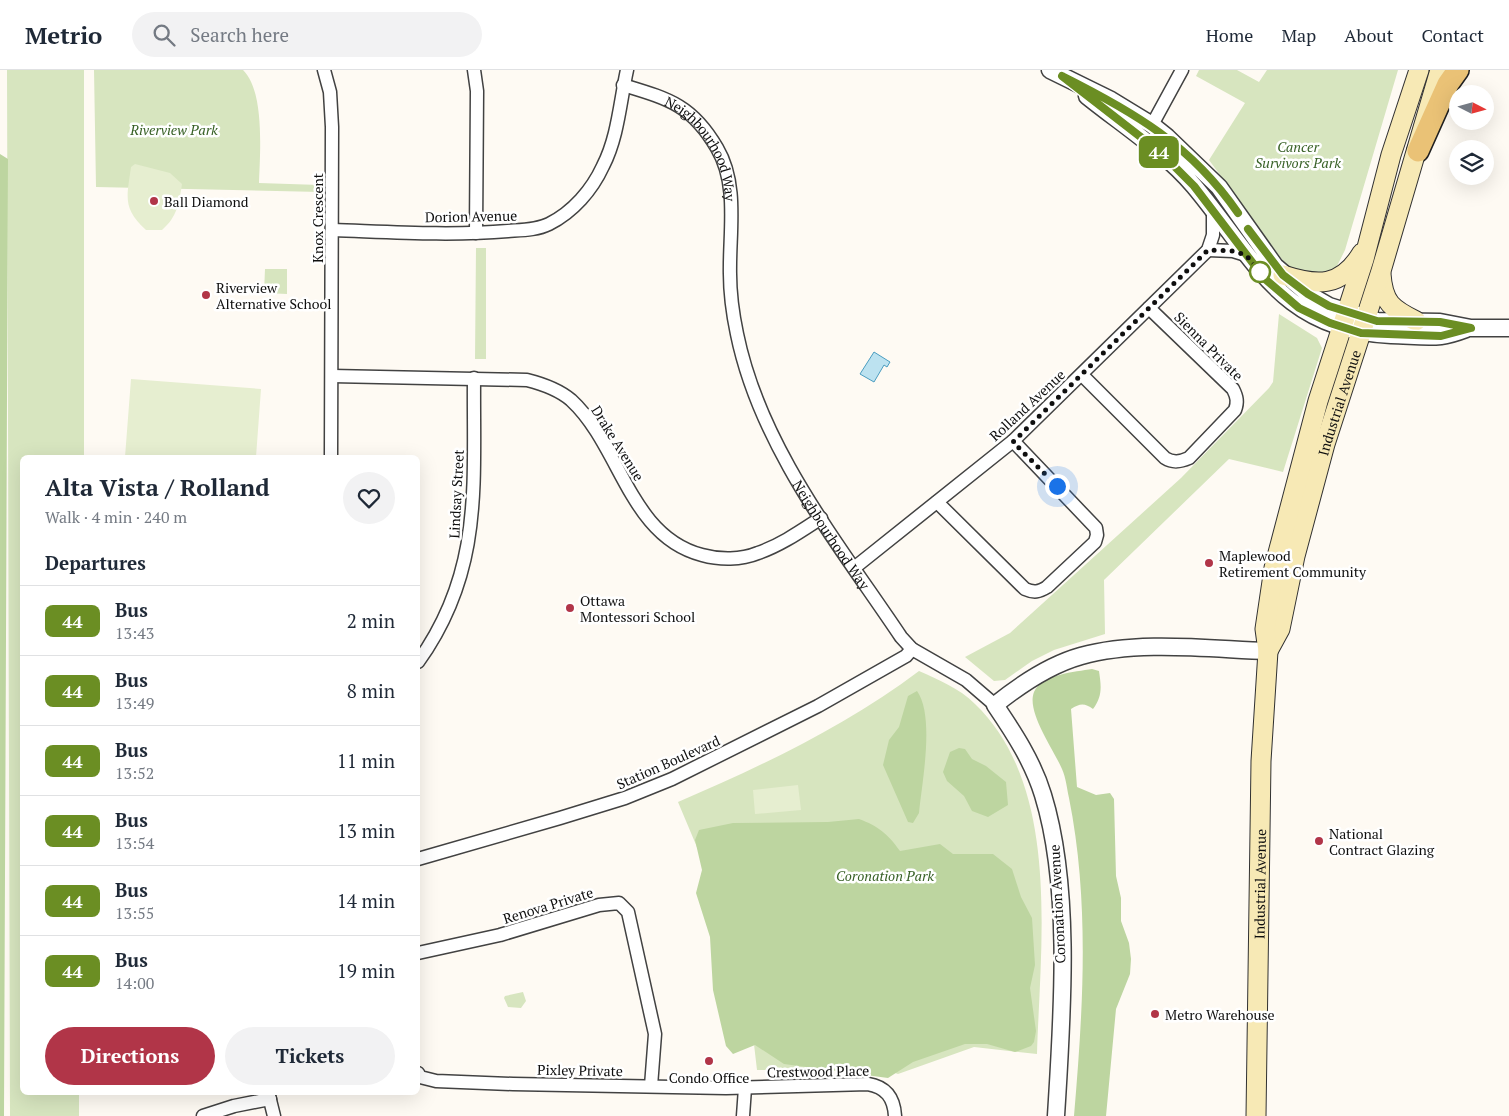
<!DOCTYPE html>
<html lang="en">
<head>
<meta charset="utf-8">
<style>
  :root { --surface:#fff; --page:#f2f2f3; --text:#1f2937; --muted:#747a83; --line:#e0e1e3; --accent:#b13548 }
  body { margin:0; font-family:"PT Serif",serif; background:var(--page); color:var(--text); height:100vh; display:flex; flex-direction:column; font-size:19px; white-space:nowrap }
  * { box-sizing:border-box; margin:0 }
  p { font-size:16px; color:var(--muted) }
  .icon { flex:none; width:28px; height:28px; fill:none; stroke:currentColor; stroke-width:2; stroke-linecap:round; stroke-linejoin:round }
  .map { position:relative; flex:1; overflow:hidden }
  .side { position:absolute; left:20px; top:385px; width:400px; height:640px; display:flex; flex-direction:column; background:var(--surface); border-radius:8px; box-shadow:0 5px 20px #0002 }
  .side>* { flex:none }
  .badge { padding:0 10px; border-radius:8px; font-size:18px; line-height:32px }
  .needle { width:32px; rotate:96deg }
  .tools { position:absolute; left:1449px; top:15px; display:grid; gap:10px }
  .tools a { display:grid; place-items:center; width:45px; height:45px; border-radius:50%; background:var(--surface); box-shadow:0 5px 20px #0002; font-size:25px }
  .you { position:absolute; width:25px; height:25px; margin:-12px; border:4px solid #fff; border-radius:50%; background:#1a73e8; box-shadow:0 0 0 8px #1a73e833 }
  .map>.badge { position:absolute; translate:-50% -50%; box-shadow:0 0 0 2px #fff }
  h2 { padding:0 25px; font-size:19px; line-height:45px }
  .round { display:grid; place-items:center; flex:none; width:52px; height:52px; border-radius:26px; background:var(--page) }
  .overview { display:flex; align-items:center; justify-content:space-between; height:85px; padding:0 25px }
  h1 { font-size:24px; font-weight:600; line-height:38px }
  .primary-button { display:flex; gap:10px; margin-top:auto; padding:10px 25px }
  .primary-button a { flex:1; height:58px; border-radius:30px; background:var(--accent); color:#fff; font-size:20px; font-weight:600; line-height:58px; text-align:center }
  .primary-button a+a { background:var(--page); color:var(--text) }
  ul { padding:0; list-style:none }
  li { display:flex; align-items:center; gap:15px; height:70px; padding:0 25px; border-top:1px solid var(--line) }
  li div { flex:1 }
  li b { display:block; font-size:19px }
  li em { font-style:normal }
  li .badge { min-width:55px; font-weight:700; text-align:center }
  header { display:flex; align-items:center; gap:30px; box-sizing:border-box; height:70px; padding:0 25px; background:var(--surface); border-bottom:1px solid var(--line) }
  header strong { font-size:24px }
  nav { display:flex; gap:28px; margin-inline-start:auto; font-size:18px }
  .search { width:350px; height:45px; background:var(--page); display:flex; align-items:center; gap:12px; box-sizing:border-box; padding:0 18px; border-radius:28px; color:var(--muted); font-size:19px }
  .map>svg:first-child { display:block }
  .green { fill:#d7e5bf }
  .forest { fill:#bdd5a0 }
  .pitch { fill:#e6eed0 }
  .water { fill:#bce2f0; stroke:#4b9dc0 }
  .lines { fill:none; stroke-linecap:round; stroke-linejoin:round }
  .minor-casing { stroke:#424242; stroke-width:15 }
  .tertiary-casing { stroke:#424242; stroke-width:19 }
  .secondary-casing { stroke:#313131; stroke-width:21 }
  .primary-casing { stroke:#202020; stroke-width:24 }
  .minor { stroke:#fff; stroke-width:12 }
  .tertiary { stroke:#fff; stroke-width:16 }
  .secondary { stroke:#f7e9b5; stroke-width:19 }
  .primary { stroke:#eac276; stroke-width:21 }
  .line-casing { stroke:#fff; stroke-width:11 }
  .line { stroke:#6b8e23; stroke-width:8 }
  .walk { stroke:#0f0f0f; stroke-width:5; stroke-dasharray:0 9 }
  .poi-dot { fill:#b13548; stroke:#fff; stroke-width:2 }
  .stop-dot { fill:#fff; stroke:#6b8e23; stroke-width:2.5 }
  .labels { text-anchor:middle; dominant-baseline:central; stroke-width:5; stroke-linejoin:round; paint-order:stroke }
  .park-label { font-size:14px; font-style:italic; fill:#386126; stroke:#fff }
  .street-label { font-size:14px; fill:#0f0f0f; stroke:#fff }
  .poi-label { font-size:14px; fill:#0f0f0f; stroke:#fff; text-anchor:start }
</style>
</head>
<body>
<header>
<strong>Metrio</strong>
<div class="search"><svg class="icon" aria-label="search" viewBox="0 0 24 24"><circle cx="10" cy="10" r="6"/><path d="M15 15l6 6"/></svg>Search here</div>
<nav><a>Home</a><a>Map</a><a>About</a><a>Contact</a></nav>
</header>
<div class="map">
<svg width="1509" height="1046" viewBox="0 0 1509 1046">
  <rect width="100%" height="100%" fill="#fefaf3"/>
  <path class="green" d="M7 0H84V387L22 388V1022L79 1023V1046H10Z
    M94 0H243C265 21 260 84 259 113L320 115 321 122 96 117Z
    M1199 0H1237L1259 12 1267 0H1398L1345 180 1336 198 1323 207 1289 199 1209 90 1245 33 1196 6Z
    M476 178H486V289H475Z
    M265 199H287V224L264 223Z
    M1279 244 1317 268 1322 278 1283 402 1229 389 1104 510 1105 564 1054 580 1032 591 1005 610 994 611 965 587 1010 563 1181 408 1269 318 1273 312Z
    M919 601C939 610 959 618 975 634 1062 718 1040 874 1037 984L974 977 898 1004 883 999 757 1000 744 889 678 732C762 696 846 656 919 601Z
    M523 922 526 931 521 938 508 937 504 928 505 926Z"/>
  <path class="forest" d="M0 84 8 89 4 1046H0Z
    M1092 599 1099 601C1101 615 1103 626 1093 639 1085 633 1080 633 1071 639L1077 717 1096 725 1110 723 1114 729 1116 806 1121 828V851L1129 873 1131 889 1130 904 1116 939 1106 1046H1074C1083 940 1090 833 1069 728 1067 719 1066 708 1062 699 1054 680 1026 642 1034 622 1042 604 1075 602 1092 599Z
    M917 621C935 646 922 712 919 743L913 753 908 752 883 695 889 670 899 657 908 626Z
    M959 678 965 679 972 689 986 696 1006 712 1008 735 988 747 972 741 964 726 947 711 943 702 950 682Z
    M859 749C878 756 888 764 900 781L940 774 953 784H993L1012 799 1021 827 1032 848 1035 895 1030 918 1036 961 1034 972 1031 976 1015 982 987 974H965L913 992 888 1008 784 994 755 975 733 984 726 976 713 920 710 867 696 823 702 800 695 770 699 760 733 753 828 752Z"/>
  <path class="pitch" d="M135 94 170 103 182 114C179 134 177 147 162 160H146C122 138 127 127 131 97Z
    M131 309 261 319 256 387H125Z
    M798 715 801 740 755 744 753 720Z"/>
  <path class="water" d="M874 282 890 292 887 297 884 295 874 312 860 304Z"/>
  <g class="lines">
    <defs>
      <g id="minor">
        <path d="M324 0 330 22 332 57 331 388"/>
        <path d="M474 0 477 21 476 163"/>
        <path id="s1" d="M623 15C669 29 692 35 717 78 739 115 729 163 730 204 730 223 733 245 737 264 760 377 838 473 901 567L912 579 966 610 995 635"/>
        <path d="M1152 55 1182 0"/>
        <path d="M333 160C391 162 450 166 508 161 522 160 537 160 549 154 573 142 592 120 603 96 618 67 620 32 627 0"/>
        <path d="M1208 180 1233 181 1246 185"/>
        <path d="M1082 305 1165 388C1173 393 1180 392 1189 388L1235 340C1238 332 1237 327 1233 319L1149 238"/>
        <path d="M332 306 527 310C543 314 558 319 571 330 621 376 629 466 702 485 720 490 741 490 758 483 781 475 801 461 821 448"/>
        <path d="M937 432 1025 519C1034 523 1039 522 1047 517L1095 472 1097 465 1096 458 1013 371"/>
        <path d="M854 498 1013 371 1208 180 1213 165V141"/>
        <path d="M418 592C484 500 473 413 474 308"/>
        <path d="M418 789 560 748 625 728 672 709 818 636 906 586 912 579"/>
        <path d="M418 883 500 865 599 835 619 833 628 842 655 964 651 1016"/>
        <path d="M418 1003 420 1007 436 1011 513 1014 726 1018 868 1014C886 1017 894 1028 895 1046"/>
        <path d="M268 1022 274 1046"/>
        <path d="M203 1046 234 1036 270 1029"/>
        <path d="M743 1046 745 1018"/>
      </g>
      <path id="tertiary" d="M1050 0 1111 30 1152 55 1167 67 1219 117 1275 196 1308 224 1329 236 1377 251 1440 252 1471 258H1509
        M1087 26C1123 55 1164 81 1194 116 1256 190 1281 260 1391 265 1407 265 1425 268 1441 266 1449 265 1458 262 1466 259
        M1056 1046C1062 948 1072 819 1043 725 1033 692 1014 663 995 635 1021 614 1049 595 1081 586 1138 570 1209 579 1268 581"/>
      <g id="secondary">
        <path d="M1381 204C1383 233 1392 239 1416 251"/>
        <path d="M1283 205C1317 216 1341 218 1362 183"/>
        <path id="s2" d="M1268 581 1280 559 1295 486 1325 374 1381 201 1440 0"/>
        <path id="s3" d="M1256 1046 1261 691 1268 581 1265 559 1274 498 1318 331 1364 189 1391 85 1419 0"/>
      </g>
      <path id="primary" d="M1418 81 1448 14 1458 0"/>
    </defs>
    <use href="#minor" class="minor-casing"/>
    <use href="#tertiary" class="tertiary-casing"/>
    <use href="#secondary" class="secondary-casing"/>
    <use href="#primary" class="primary-casing"/>
    <use href="#minor" class="minor"/>
    <use href="#tertiary" class="tertiary"/>
    <use href="#secondary" class="secondary"/>
    <use href="#primary" class="primary"/>
  </g>
  <g class="lines">
    <defs>
      <path id="line" d="M1238 143C1191 75 1134 42 1062 6L1142 68 1174 96 1194 116 1265 209 1299 238 1330 253 1361 263 1441 266 1471 258 1440 252 1377 251 1329 236 1308 224 1283 205 1248 159"/>
    </defs>
    <use href="#line" class="line-casing"/>
    <use href="#line" class="line"/>
    <path class="walk" d="M1057 416 1013 372 1208 180 1233 181 1246 185 1260 202"/>
  </g>
  <g class="poi-dot">
    <circle cx="154" cy="131" r="5"/>
    <circle cx="206" cy="225" r="5"/>
    <circle cx="1209" cy="493" r="5"/>
    <circle cx="570" cy="538" r="5"/>
    <circle cx="1319" cy="771" r="5"/>
    <circle cx="1155" cy="944" r="5"/>
    <circle cx="709" cy="991" r="5"/>
  </g>
  <circle class="stop-dot" cx="1260" cy="202" r="10"/>
  <g class="labels">
    <g class="park-label">
      <text x="174" y="59">Riverview Park</text>
      <text x="1298" y="76">Cancer<tspan x="1298" dy="16">Survivors Park</tspan></text>
      <text x="885" y="805">Coronation Park</text>
    </g>
    <g class="street-label">
      <text stroke="none"><textPath href="#s1" startOffset="109">Neighbourhood Way</textPath></text>
      <text transform="translate(471 146) rotate(-1)">Dorion Avenue</text>
      <text transform="translate(317 148) rotate(-90)">Knox Crescent</text>
      <text transform="translate(1209 276) rotate(45)">Sienna Private</text>
      <text stroke="none"><textPath href="#s2" startOffset="259">Industrial Avenue</textPath></text>
      <text transform="translate(1027 335) rotate(-43)">Rolland Avenue</text>
      <text transform="translate(618 373) rotate(58)">Drake Avenue</text>
      <text transform="translate(456 424) rotate(-87)">Lindsay Street</text>
      <text stroke="none"><textPath href="#s1" startOffset="529">Neighbourhood Way</textPath></text>
      <text transform="translate(668 692) rotate(-24)">Station Boulevard</text>
      <text stroke="none"><textPath href="#s3" startOffset="232">Industrial Avenue</textPath></text>
      <text transform="translate(1057 834) rotate(-93)">Coronation Avenue</text>
      <text transform="translate(548 835) rotate(-17)">Renova Private</text>
      <text transform="translate(580 1000) rotate(1)">Pixley Private</text>
      <text transform="translate(818 1001) rotate(-1)">Crestwood Place</text>
    </g>
    <g class="poi-label">
      <text x="164" y="131">Ball Diamond</text>
      <text x="216" y="217">Riverview<tspan x="216" dy="16">Alternative School</tspan></text>
      <text x="1219" y="485">Maplewood<tspan x="1219" dy="16">Retirement Community</tspan></text>
      <text x="580" y="530">Ottawa<tspan x="580" dy="16">Montessori School</tspan></text>
      <text x="1329" y="763">National<tspan x="1329" dy="16">Contract Glazing</tspan></text>
      <text x="1165" y="944">Metro Warehouse</text>
      <text x="709" y="1007" text-anchor="middle">Condo Office</text>
    </g>
  </g>
</svg>
<div class="tools">
<a><svg class="needle" viewBox="-14 -14 28 28"><path d="M0-13l5 13h-10z" fill="#e53935"/><path d="M0 13l5-13h-10z" fill="#747a83"/></svg></a>
<a><svg class="icon" aria-label="layers" viewBox="0 0 24 24"><path d="M12 4l9 5-9 5-9-5zM3 14l9 5 9-5"/></svg></a>
</div>
<div class="you" style="left:1057px;top:416px"></div>
<b class="badge" style="left:1159px;top:82px;background:#6b8e23;color:#fff">44</b>
<section class="side">
<div class="overview"><div><h1>Alta Vista / Rolland</h1><p>Walk · 4 min · 240 m</p></div><a class="round"><svg class="icon" aria-label="heart" viewBox="0 0 24 24"><path d="M12 20l-8-8c-3-5 5-10 8-4 3-6 11-1 8 4z"/></svg></a></div>
<h2>Departures</h2>
<ul>
<li><span class="badge" style="background:#6b8e23;color:#fff">44</span><div><b>Bus</b><p>13:43</p></div><em>2 min</em></li>
<li><span class="badge" style="background:#6b8e23;color:#fff">44</span><div><b>Bus</b><p>13:49</p></div><em>8 min</em></li>
<li><span class="badge" style="background:#6b8e23;color:#fff">44</span><div><b>Bus</b><p>13:52</p></div><em>11 min</em></li>
<li><span class="badge" style="background:#6b8e23;color:#fff">44</span><div><b>Bus</b><p>13:54</p></div><em>13 min</em></li>
<li><span class="badge" style="background:#6b8e23;color:#fff">44</span><div><b>Bus</b><p>13:55</p></div><em>14 min</em></li>
<li><span class="badge" style="background:#6b8e23;color:#fff">44</span><div><b>Bus</b><p>14:00</p></div><em>19 min</em></li>
</ul>
<div class="primary-button"><a>Directions</a><a>Tickets</a></div>
</section>
</div>
</body>
</html>
